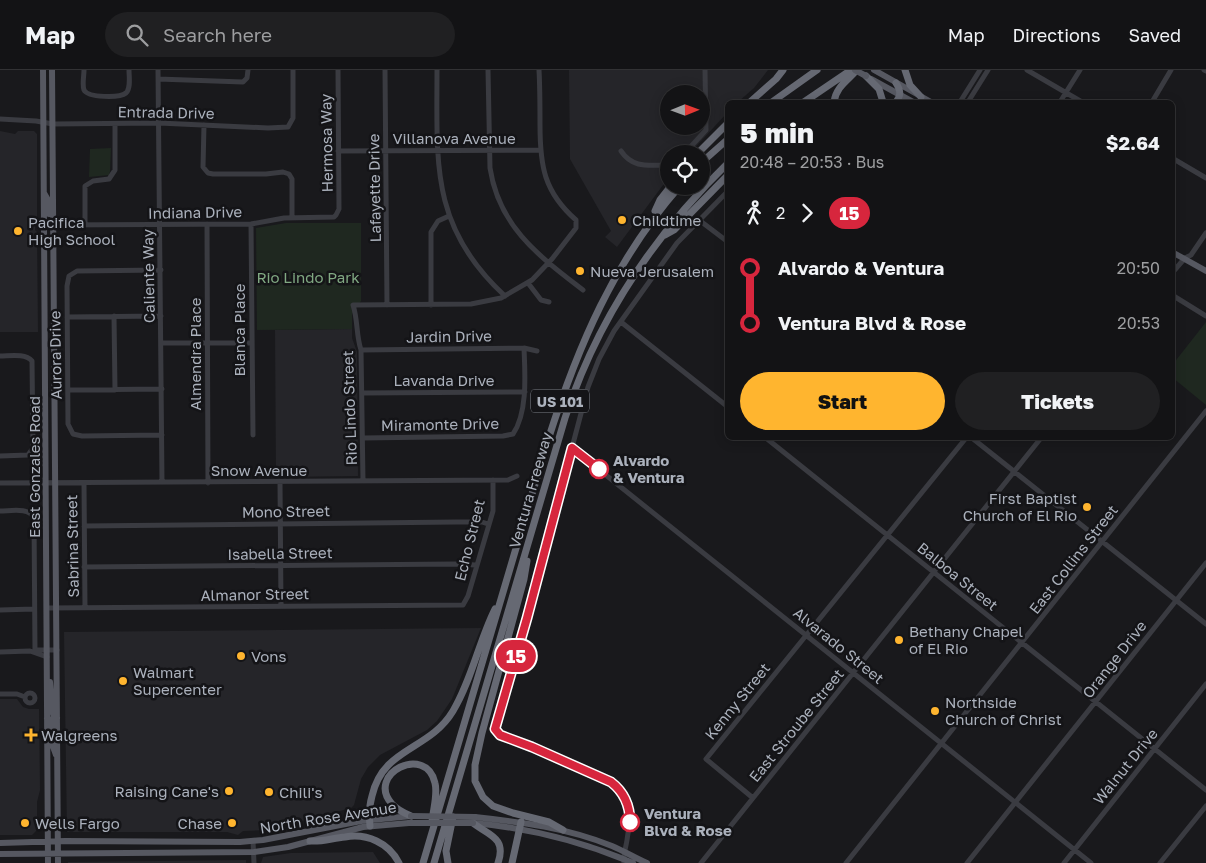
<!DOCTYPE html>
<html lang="en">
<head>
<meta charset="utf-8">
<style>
  :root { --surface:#131315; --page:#202022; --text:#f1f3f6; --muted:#9d9ea0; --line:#323234; --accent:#ffb52f }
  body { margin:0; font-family:"Golos Text",sans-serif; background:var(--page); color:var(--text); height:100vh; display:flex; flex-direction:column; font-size:19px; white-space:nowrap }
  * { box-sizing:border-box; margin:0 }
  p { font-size:16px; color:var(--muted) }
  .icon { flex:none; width:28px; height:28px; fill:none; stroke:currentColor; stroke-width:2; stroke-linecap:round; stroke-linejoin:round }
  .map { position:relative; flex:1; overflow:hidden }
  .sheet { position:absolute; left:725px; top:30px; width:450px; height:340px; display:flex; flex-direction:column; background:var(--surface); border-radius:8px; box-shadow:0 2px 12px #0003,0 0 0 1px var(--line) }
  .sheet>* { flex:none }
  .badge { padding:0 10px; border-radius:16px; font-size:18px; line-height:32px }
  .needle { width:32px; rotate:89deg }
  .controls { position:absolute; left:660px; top:15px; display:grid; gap:10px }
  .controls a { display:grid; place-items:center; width:50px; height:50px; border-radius:50%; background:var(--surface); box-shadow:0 2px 12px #0003,0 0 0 1px var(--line); font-size:25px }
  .map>.badge { position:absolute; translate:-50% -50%; box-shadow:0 0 0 2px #fff }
  .legs { display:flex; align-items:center; gap:8px; height:55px; padding:0 15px; font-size:16px }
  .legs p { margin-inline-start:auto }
  .head { display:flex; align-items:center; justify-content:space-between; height:85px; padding:0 15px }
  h1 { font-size:28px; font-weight:800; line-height:38px }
  .action { display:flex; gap:10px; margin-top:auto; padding:10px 15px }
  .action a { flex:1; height:58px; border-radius:30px; background:var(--accent); color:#111; font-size:20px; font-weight:800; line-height:58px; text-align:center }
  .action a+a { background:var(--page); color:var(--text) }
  ul { padding:0 15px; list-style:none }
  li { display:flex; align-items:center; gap:18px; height:55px; font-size:19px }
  li i { display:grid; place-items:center; width:8px; height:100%; margin:0 6px; background:currentColor }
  li i::after { content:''; width:12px; height:12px; margin:-6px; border:4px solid; border-radius:50%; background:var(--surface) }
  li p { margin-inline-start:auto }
  li:first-child i { background:linear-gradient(#0000 50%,currentColor 0) }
  li:last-child i { background:linear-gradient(currentColor 50%,#0000 0) }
  header { display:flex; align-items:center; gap:30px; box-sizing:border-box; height:70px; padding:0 25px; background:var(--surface); border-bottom:1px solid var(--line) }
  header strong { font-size:24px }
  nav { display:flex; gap:28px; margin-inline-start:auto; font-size:18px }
  .search { width:350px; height:45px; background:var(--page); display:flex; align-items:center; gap:12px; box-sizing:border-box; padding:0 18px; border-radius:28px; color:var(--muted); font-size:19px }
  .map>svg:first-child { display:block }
  .built { fill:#252529; fill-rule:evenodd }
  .green { fill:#1f2820 }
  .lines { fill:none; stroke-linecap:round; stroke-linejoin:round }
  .minor { stroke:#3a3b41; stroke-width:5 }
  .major { stroke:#565861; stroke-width:6 }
  .highway { stroke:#666973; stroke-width:7 }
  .major-bridge { stroke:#565861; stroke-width:6 }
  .line-1-casing { stroke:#fff; stroke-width:11 }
  .line-1 { stroke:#d7263d; stroke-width:8 }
  .poi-dot { fill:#ffb52f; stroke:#141417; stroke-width:2 }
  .stop-1-dot { fill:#fff; stroke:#d7263d; stroke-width:2.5 }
  .labels { text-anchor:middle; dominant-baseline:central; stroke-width:5; stroke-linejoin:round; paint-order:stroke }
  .shield { fill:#141417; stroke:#7e828a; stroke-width:1 }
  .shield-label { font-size:14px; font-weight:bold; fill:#abb1bc }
  .street-label { font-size:15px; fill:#abb1bc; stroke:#141417 }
  .poi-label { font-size:15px; fill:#abb1bc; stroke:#141417; text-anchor:start }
  .park-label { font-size:15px; fill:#81a983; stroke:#141417 }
  .stop-label { font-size:15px; font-weight:bold; fill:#abb1bc; stroke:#141417; text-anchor:start }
</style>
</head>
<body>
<header>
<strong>Map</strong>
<div class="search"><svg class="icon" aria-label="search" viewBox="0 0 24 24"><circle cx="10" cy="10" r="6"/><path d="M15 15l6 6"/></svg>Search here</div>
<nav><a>Map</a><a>Directions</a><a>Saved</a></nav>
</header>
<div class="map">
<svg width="1206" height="793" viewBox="0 0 1206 793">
  <rect width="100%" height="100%" fill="#19191c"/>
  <path class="built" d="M569 0H768L754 18 738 32H728L727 43 689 84H669V107L617 177 605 167 611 161 570 89ZM669 24H701V56H669Z
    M0 61 15 64 18 61H34L37 64V148L35 151V160L37 162 38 262H0Z
    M352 259V268L357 282 358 406 276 407 275 260Z
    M481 558 452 629 437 651 427 660 380 685 368 697 361 709 354 735 351 738 268 760 243 761 238 765 227 762H67L64 562Z
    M0 629H17L23 637 29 639H39L40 720 37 732V760L32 765H0Z
    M373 782 380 793H261L263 787 291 783Z
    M246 790V793H68V792Z"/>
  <path class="green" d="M111 78 110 101 109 105 89 107 90 79Z
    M286 153H361V231L352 244V259L257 260 256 158Z
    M1206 252V335L1173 308V294Z"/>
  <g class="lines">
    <path class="minor" d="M84 0C84 6 82 15 84 20 88 28 120 28 126 23 131 18 129 7 129 0
      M158 0 162 412
      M385 0 387 235
      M437 0C437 93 430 157 505 226
      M488 0 490 98C499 157 539 186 583 220
      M1027 0 1082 32
      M1204 0 1206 1
      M158 9 243 12 247 8 248 0
      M960 32 980 0
      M968 32 988 0
      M1060 32 1080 0
      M1152 32 1171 0
      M0 49 36 51 53 54 159 53 268 58 288 57 293 48V0
      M204 55 203 97 208 103 213 104H266L283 102 289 104 292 109V148
      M338 81 540 80
      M621 81C633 99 649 95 669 95
      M684 84 706 60 705 0
      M1172 88 1206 108
      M699 150 728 172
      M207 154 208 413
      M251 154 253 365
      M53 155 251 154 284 148 334 147 336 145 339 139 338 0
      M85 155V116L93 111 109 109 115 100V54
      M161 200 77 201 69 206 67 216 68 354 73 364 82 366 162 365
      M1172 203 1185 188 1191 185 1206 163
      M528 213 541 230 549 232
      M1172 225 1206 246
      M431 235V162L438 151 449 146
      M114 246 115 320
      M67 247 161 246
      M621 252 728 337
      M161 273H252
      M361 280 524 278 537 281
      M0 286C10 286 25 283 32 291L33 378 28 385 0 386
      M68 320 162 319
      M363 323 525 322
      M363 368 503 366 513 364C528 342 525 303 524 278
      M766 368 1206 720
      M972 368 1206 554
      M572 378 1091 793
      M363 411 361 280C356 265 358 250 353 235L471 234 501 228 532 210 552 189 576 158V150C544 122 540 96 540 55 540 37 540 18 539 0
      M280 412 281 536
      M0 413 508 410 517 406
      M84 413 85 538
      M0 441C11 441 29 437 34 448L35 582
      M84 456 456 452H482L488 454
      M84 497 455 494 476 495
      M47 538 463 535 468 526 493 441V410
      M0 540 34 539
      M35 580H57
      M0 582 30 581 47 587
      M25 628a5 5 0 1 1 10 0a5 5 0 1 1-10 0Z
      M0 624H17L25 627
      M753 728 706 689 966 368
      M253 771 254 793
      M624 793C623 785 626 777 627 770 632 744 628 723 605 708L532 677 500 665 495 658 527 548 588 317 599 289 614 261 677 173 728 121
      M701 793 1041 368
      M846 793 1206 341
      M967 793 1206 493
      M1064 793 1206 614
      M1160 793 1206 736"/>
    <path class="major" d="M43 0 48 793
      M52 0 58 793
      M874 0 931 32
      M871 9 913 32
      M44 123 48 130 49 144
      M1172 182 1206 201
      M50 612 53 644 55 647 57 648
      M47 648 51 650 52 674 56 685
      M475 747C521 752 568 758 612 776 624 781 635 788 647 793
      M473 753C529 758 581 771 633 793
      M0 773 65 771 240 772 263 770 361 751 411 746
      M0 784 254 782 288 777 363 757 409 753"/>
    <path class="highway" d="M905 0 910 15 921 27
      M866 6 879 19 883 32
      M896 13C901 21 901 25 896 32
      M750 32 776 9 783 0
      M772 32 817 0
      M804 32 851 0
      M834 32C836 17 847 11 857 0
      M697 84 728 53
      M701 93 728 69
      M655 141 660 130 671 116
      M665 165 674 160 728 105
      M527 491 524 509 482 663 475 695V711L483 727 493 736 513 743 549 752 563 760
      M411 746C404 743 397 740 392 734 365 704 426 673 435 713 438 725 433 739 432 752
      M473 753C488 765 507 767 498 793
      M370 756C369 746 369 736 372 726 383 677 429 681 453 641 472 609 479 571 495 539
      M310 771C322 772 333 768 345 767 367 763 389 773 399 793
      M423 793 548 370C578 276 614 191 680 116
      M434 793 565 348C597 250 654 165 728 93
      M448 793 446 781 453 747
      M512 793 521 752"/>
    <path class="major-bridge" d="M855 0 866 6
      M411 746 475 747
      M409 753H473"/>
  </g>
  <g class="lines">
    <defs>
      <path id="line-1" d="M599 399 572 378 527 548 495 659 500 665 532 677 611 712C624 722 630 736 630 752"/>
    </defs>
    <use href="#line-1" class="line-1-casing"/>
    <use href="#line-1" class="line-1"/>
  </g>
  <g class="poi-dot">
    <circle cx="622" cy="150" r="5"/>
    <circle cx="18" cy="161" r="5"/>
    <circle cx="580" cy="201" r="5"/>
    <circle cx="1087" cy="437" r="5"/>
    <circle cx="899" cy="570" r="5"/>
    <circle cx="241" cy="586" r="5"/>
    <circle cx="123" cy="611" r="5"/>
    <circle cx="935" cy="641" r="5"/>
    <path d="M28.5 657.5h5v5h5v5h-5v5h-5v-5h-5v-5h5z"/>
    <circle cx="229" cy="721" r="5"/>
    <circle cx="269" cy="722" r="5"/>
    <circle cx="25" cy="753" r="5"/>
    <circle cx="232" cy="753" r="5"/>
  </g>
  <g class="stop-1-dot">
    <circle cx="599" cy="399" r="9"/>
    <circle cx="630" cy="752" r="9"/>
  </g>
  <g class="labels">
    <rect class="shield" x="531" y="319.5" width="58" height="23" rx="4"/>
    <g class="shield-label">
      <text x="560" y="331">US 101</text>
    </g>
    <g class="street-label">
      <text transform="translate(166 42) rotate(1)">Entrada Drive</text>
      <text x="454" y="68">Villanova Avenue</text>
      <text transform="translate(326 73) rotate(-91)">Hermosa Way</text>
      <text transform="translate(374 118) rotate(-91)">Lafayette Drive</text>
      <text transform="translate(195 142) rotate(-1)">Indiana Drive</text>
      <text transform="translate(148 206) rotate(-91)">Caliente Way</text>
      <text transform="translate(239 260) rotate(-90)">Blanca Place</text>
      <text transform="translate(449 266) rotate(-1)">Jardin Drive</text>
      <text transform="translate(195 284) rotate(-90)">Almendra Place</text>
      <text transform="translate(55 285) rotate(-91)">Aurora Drive</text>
      <text x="444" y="310">Lavanda Drive</text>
      <text transform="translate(349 338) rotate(-92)">Rio Lindo Street</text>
      <text transform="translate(440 354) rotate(-1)">Miramonte Drive</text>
      <text transform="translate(34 397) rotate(-90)">East Gonzales Road</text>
      <text x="259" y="400">Snow Avenue</text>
      <text transform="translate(530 420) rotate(-74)">Ventura Freeway</text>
      <text transform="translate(286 441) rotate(-1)">Mono Street</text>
      <text transform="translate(469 470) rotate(-76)">Echo Street</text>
      <text transform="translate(72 476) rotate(-91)">Sabrina Street</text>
      <text transform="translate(280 483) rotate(-1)">Isabella Street</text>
      <text transform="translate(1073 489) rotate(-52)">East Collins Street</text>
      <text transform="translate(958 506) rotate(39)">Balboa Street</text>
      <text transform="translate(255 524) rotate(-1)">Almanor Street</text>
      <text transform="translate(839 575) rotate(39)">Alvarado Street</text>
      <text transform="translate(1114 589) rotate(-52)">Orange Drive</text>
      <text transform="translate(737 631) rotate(-51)">Kenny Street</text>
      <text transform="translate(796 655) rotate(-51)">East Stroube Street</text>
      <text transform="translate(1125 696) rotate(-51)">Walnut Drive</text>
      <text transform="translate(328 747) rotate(-9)">North Rose Avenue</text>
    </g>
    <g class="poi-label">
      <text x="632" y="150">Childtime</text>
      <text x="28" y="152">Pacifica<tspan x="28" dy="17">High School</tspan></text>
      <text x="590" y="201">Nueva Jerusalem</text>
      <text x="1077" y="428" text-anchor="end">First Baptist<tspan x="1077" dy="17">Church of El Rio</tspan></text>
      <text x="909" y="561">Bethany Chapel<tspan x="909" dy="17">of El Rio</tspan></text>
      <text x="251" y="586">Vons</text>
      <text x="133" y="602">Walmart<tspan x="133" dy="17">Supercenter</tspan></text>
      <text x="945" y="632">Northside<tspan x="945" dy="17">Church of Christ</tspan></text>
      <text x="41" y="665">Walgreens</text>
      <text x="219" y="721" text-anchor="end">Raising Cane's</text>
      <text x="279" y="722">Chili's</text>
      <text x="35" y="753">Wells Fargo</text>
      <text x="222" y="753" text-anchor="end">Chase</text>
    </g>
    <g class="park-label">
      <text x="308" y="207">Rio Lindo Park</text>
    </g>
    <g class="stop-label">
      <text x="613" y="390">Alvardo<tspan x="613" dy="17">&amp; Ventura</tspan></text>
      <text x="644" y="743">Ventura<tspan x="644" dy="17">Blvd &amp; Rose</tspan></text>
    </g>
  </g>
</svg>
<div class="controls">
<a><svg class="needle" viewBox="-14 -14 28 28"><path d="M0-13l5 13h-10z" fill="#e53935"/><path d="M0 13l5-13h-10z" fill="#9d9ea0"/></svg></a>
<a><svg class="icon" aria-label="locate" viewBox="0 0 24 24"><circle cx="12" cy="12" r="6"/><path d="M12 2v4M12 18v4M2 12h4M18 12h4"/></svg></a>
</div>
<b class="badge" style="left:516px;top:586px;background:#d7263d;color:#fff">15</b>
<section class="sheet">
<div class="head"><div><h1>5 min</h1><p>20:48 – 20:53 · Bus</p></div><b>$2.64</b></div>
<div class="legs"><svg class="icon" aria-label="walk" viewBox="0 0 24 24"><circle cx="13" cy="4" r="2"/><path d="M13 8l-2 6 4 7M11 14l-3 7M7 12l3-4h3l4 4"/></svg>2<svg class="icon" aria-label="forward" viewBox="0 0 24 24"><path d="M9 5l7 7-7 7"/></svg><b class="badge" style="background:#d7263d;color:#fff">15</b></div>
<ul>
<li><i style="color:#d7263d"></i><b>Alvardo &amp; Ventura</b><p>20:50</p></li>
<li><i style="color:#d7263d"></i><b>Ventura Blvd &amp; Rose</b><p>20:53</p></li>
</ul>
<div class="action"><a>Start</a><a>Tickets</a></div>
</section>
</div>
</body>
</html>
